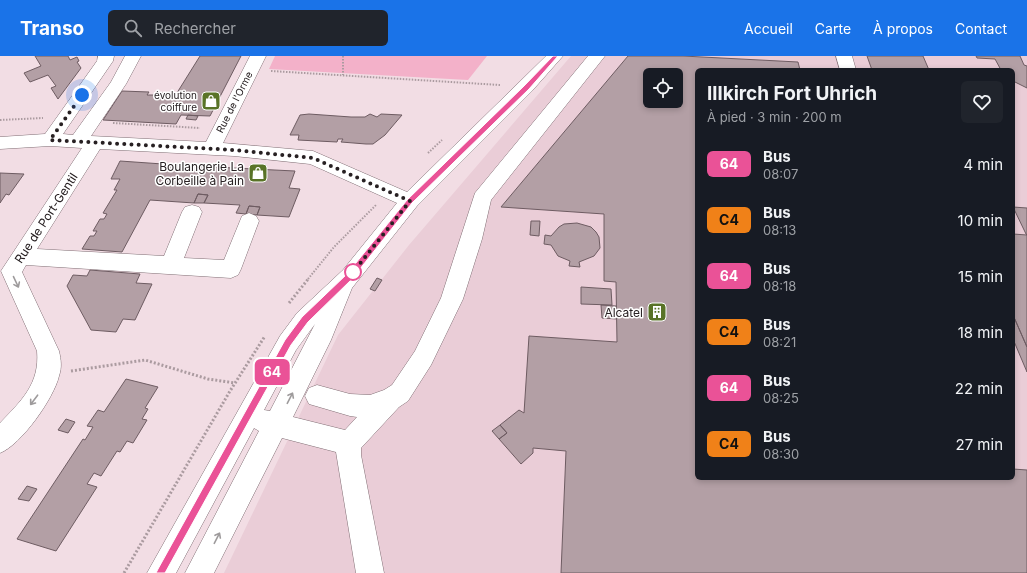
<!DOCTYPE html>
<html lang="fr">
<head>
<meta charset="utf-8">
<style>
  :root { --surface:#171b24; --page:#20242c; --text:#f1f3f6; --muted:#9ea1a6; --accent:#1a73e8 }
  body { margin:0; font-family:Inter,sans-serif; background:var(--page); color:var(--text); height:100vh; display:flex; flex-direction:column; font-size:15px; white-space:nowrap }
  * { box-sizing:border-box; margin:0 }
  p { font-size:13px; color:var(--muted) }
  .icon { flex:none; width:22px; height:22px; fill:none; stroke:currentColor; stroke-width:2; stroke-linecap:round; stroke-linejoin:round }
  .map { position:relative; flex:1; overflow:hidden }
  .side { position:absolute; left:695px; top:12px; width:320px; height:412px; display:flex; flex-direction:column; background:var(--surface); border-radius:6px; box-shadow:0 2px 6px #0003 }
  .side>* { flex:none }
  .badge { padding:0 8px; border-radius:6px; font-size:14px; line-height:26px }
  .controls { position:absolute; left:643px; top:12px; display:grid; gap:8px }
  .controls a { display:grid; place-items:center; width:40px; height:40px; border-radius:6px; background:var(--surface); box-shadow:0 2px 6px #0003; font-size:20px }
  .you { position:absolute; width:20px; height:20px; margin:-10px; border:3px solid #fff; border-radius:50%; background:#1a73e8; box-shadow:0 0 0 6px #1a73e833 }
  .map>.badge { position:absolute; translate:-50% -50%; box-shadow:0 0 0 2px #fff }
  .round { display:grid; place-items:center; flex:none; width:42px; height:42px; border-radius:6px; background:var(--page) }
  .head { display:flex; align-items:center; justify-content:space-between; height:68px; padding:0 12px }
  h1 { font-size:19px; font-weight:700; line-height:30px }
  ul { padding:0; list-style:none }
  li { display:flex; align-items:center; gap:12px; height:56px; padding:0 12px }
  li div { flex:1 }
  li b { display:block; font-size:15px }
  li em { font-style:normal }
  li .badge { min-width:44px; font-weight:700; text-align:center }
  header { display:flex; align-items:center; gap:24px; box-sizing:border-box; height:56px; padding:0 20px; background:var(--accent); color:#fff }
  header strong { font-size:19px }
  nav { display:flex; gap:22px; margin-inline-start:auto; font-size:14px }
  .search { width:280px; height:36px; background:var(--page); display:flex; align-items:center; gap:10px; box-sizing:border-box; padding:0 14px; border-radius:6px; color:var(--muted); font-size:15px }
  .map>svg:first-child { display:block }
  .built { fill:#eacdd7; fill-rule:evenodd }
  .green { fill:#f3b1c9 }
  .building { fill:#b39fa5; stroke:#6e5c62; fill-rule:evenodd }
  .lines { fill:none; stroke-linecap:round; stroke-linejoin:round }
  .minor-casing { stroke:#816f75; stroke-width:1 }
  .path-far1 { stroke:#ab9ba0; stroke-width:2; stroke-dasharray:1.5 1.5; stroke-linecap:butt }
  .path { stroke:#ab9ba0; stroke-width:3; stroke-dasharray:2 2; stroke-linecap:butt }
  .minor { fill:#fff; fill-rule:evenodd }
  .oneway { stroke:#9e9b9c }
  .line { fill:#ea5297; stroke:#fff }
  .walk { stroke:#272022; stroke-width:4; stroke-dasharray:0 7.2 }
  .stop-dot { fill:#fff; stroke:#ea5297; stroke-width:2 }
  .labels { text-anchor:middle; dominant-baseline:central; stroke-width:3; stroke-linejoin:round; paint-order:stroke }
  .far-poi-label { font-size:10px; fill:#272022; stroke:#fff; text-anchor:end }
  .far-street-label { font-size:10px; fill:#272022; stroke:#fff }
  .poi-label { font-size:12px; fill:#272022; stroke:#fff; text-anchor:end }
  .street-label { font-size:12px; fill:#272022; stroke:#fff }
</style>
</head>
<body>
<header>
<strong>Transo</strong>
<div class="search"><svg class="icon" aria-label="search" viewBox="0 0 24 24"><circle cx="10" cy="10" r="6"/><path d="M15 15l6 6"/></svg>Rechercher</div>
<nav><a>Accueil</a><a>Carte</a><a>À propos</a><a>Contact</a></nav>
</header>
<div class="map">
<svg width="1027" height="517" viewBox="0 0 1027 517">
  <rect width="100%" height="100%" fill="#f2dde4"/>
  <path class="built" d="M571 0H1027V517H224L338 279 409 189ZM697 14H1013V422H697ZM650 19H676V45H650Z"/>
  <path class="green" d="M275 0H487L468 24 269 13Z"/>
  <path class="building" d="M35 0H68L70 4 77 1 79 5 77 6 81 12 58 43 51 32 56 30 48 19 30 26 24 17 41 10Z
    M200 0H241L210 60 181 59 176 68 103 64 122 35 149 36 147 39H156L157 37H168L166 40H175Z
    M628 0H683L798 6 800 14H697V422H1013V413L1027 414V517H561L566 395 533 392V397L521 408 499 383 507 377 500 369 519 354 524 357 529 280 617 286 616 226 604 225V158L501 151ZM650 19H676V45H650Z
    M867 0H923L929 14H872Z
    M976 0H1020L1024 9 1027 10V32L1013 25V14H1001L995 3 977 2Z
    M309 58 351 61H365L370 58 377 61 381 58 402 59 385 79 373 88H366L341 86 343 83H338L337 86 298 84 299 79H290L300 59Z
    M188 59 198 60 196 64 186 63Z
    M120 105 177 109 175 112 191 113 192 110 295 115 289 132 300 133 289 161 257 159 260 151 249 150 246 158 236 157 240 149 204 147 208 139 198 138 194 147 150 144 122 196 82 193 90 180H94L97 175H93L100 163H104L107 158 103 157 117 134H114L120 123H111Z
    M177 109 192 110 191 113 175 112Z
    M0 117 24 118 9 139 6 138 0 147Z
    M198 138 208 139 204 147H194Z
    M249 150 260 151 257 159 246 158Z
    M1013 151 1027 152V179L1026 178Z
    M531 165H540L539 180 530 179Z
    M577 167 591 171 596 176 599 181 600 192 594 200 579 206 580 211 569 210 570 205 558 200 551 189 544 188 545 179 551 180 559 171 564 168Z
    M1013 178 1027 179V291L1013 259Z
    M90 214 140 218 136 227 152 228 135 264 123 263 116 276 91 274 67 230 73 219 87 220Z
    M377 222 382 224 375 235 370 233Z
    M581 231 611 233 612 249 581 248Z
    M601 249 616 250 617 263 602 262Z
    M1013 259 1027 291V316L1013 283Z
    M126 323 158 331 145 352 148 353 142 363 147 364 133 387 127 385 120 396 117 395 101 420 94 417 87 428 97 431 56 495 17 483 83 383 85 384 93 371 87 370 98 354 104 356Z
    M66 363 75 366 68 377 58 374Z
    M500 369 507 377 499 383 492 375Z
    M27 430 37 433 29 445 18 443Z"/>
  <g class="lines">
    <defs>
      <path id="minor" d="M98 0H114L113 5 63 78 73 79 111 26 125 0H141L126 28 91 80 206 86 250 0H266L223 87 313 95 407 136 546 0H563L532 35 417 150 352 232 331 284 293 361 345 374 357 361 350 360 309 348 305 340 309 332 317 329 350 338 370 339 384 334 392 329 415 295 441 242 475 137 588 0H605L491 144 482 183 463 243 431 309 408 345 399 351 361 392V399L384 517H356L336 396 282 382 214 517H185L259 375 254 372 176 517H147L280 280 297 257 343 214 397 147 310 108 234 100 100 93 37 193 164 200 182 156 185 151 192 149 199 151 202 156 184 202 224 204 242 160 249 157 256 160 259 165 241 213 238 219 231 222 26 209 22 216 59 295C61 304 62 311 59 320 54 342 21 389 0 397V367C21 345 40 328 37 295L1 215 82 92 50 90 0 93V81L45 78 97 5ZM315 268 270 355 264 354 296 294Z
        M836 0H852L856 14H840Z"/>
    </defs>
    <use href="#minor" class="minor-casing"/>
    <path class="path-far1" d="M343 0V19
      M271 15 500 29
      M0 64 43 62
      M113 67 200 72
      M428 97 442 84
      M308 223 334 191 376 149"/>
    <path class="path" d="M289 247 309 222
      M71 315 145 304 208 323 235 327
      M124 517 230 335 265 280"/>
    <use href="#minor" class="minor"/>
  </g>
  <defs><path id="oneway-shaft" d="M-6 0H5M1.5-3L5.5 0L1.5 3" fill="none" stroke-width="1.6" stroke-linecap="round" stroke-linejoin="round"/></defs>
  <g class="oneway">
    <use href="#oneway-shaft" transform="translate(16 226) rotate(65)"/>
    <use href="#oneway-shaft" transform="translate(290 342) rotate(-63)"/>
    <use href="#oneway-shaft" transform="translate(34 344) rotate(127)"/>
    <use href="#oneway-shaft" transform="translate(217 482) rotate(-63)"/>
  </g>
  <path class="line" d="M553 0H558L529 33 412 147 352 223 308 266 291 289 165 517H156L158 513 285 284 302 261 347 218 407 144 524 30Z"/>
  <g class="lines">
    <path class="walk" d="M82 39 50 84 234 94 313 102 410 145 350 220 353 216"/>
  </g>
  <defs>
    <symbol id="shop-square" viewBox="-11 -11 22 22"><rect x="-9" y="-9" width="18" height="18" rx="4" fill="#597327" stroke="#fff"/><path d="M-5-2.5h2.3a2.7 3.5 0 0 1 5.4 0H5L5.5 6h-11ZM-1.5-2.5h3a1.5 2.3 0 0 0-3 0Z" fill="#fff"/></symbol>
    <symbol id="building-square" viewBox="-11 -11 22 22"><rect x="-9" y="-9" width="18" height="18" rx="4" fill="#597327" stroke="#fff"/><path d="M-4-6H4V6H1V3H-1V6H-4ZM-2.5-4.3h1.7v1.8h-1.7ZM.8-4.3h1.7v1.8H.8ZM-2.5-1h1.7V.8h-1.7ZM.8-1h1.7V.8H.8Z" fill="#fff"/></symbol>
  </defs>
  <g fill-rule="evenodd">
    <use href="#shop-square" x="200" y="34" width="22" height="22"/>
    <use href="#shop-square" x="247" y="106" width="22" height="22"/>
    <use href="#building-square" x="646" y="245" width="22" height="22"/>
  </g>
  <circle class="stop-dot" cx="353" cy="216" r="8"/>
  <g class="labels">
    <g class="far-poi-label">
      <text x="197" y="39">évolution<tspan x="197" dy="12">coiffure</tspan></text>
    </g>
    <g class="far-street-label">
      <text transform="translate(234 46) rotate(-63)">Rue de l'Orme</text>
    </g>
    <g class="poi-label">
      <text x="244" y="110">Boulangerie La<tspan x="244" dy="14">Corbeille à Pain</tspan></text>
      <text x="643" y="256">Alcatel</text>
    </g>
    <g class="street-label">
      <text transform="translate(46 162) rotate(-57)">Rue de Port-Gentil</text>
    </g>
  </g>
</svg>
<div class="controls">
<a><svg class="icon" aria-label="locate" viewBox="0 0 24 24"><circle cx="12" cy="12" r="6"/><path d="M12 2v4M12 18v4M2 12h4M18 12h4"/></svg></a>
</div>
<div class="you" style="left:82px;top:39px"></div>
<b class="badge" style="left:272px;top:316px;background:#ea5297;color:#fff">64</b>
<section class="side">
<div class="head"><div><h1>Illkirch Fort Uhrich</h1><p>À pied · 3 min · 200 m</p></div><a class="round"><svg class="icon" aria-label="heart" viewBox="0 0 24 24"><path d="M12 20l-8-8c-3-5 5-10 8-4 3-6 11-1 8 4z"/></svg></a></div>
<ul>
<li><span class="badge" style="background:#ea5297;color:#fff">64</span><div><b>Bus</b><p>08:07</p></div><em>4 min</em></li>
<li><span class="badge" style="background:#f08118;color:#111">C4</span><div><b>Bus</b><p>08:13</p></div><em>10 min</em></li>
<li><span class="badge" style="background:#ea5297;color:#fff">64</span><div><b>Bus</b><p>08:18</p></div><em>15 min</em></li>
<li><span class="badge" style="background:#f08118;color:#111">C4</span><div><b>Bus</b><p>08:21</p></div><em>18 min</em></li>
<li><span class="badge" style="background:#ea5297;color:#fff">64</span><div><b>Bus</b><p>08:25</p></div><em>22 min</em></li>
<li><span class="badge" style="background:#f08118;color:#111">C4</span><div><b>Bus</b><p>08:30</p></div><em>27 min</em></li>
</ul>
</section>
</div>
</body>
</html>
